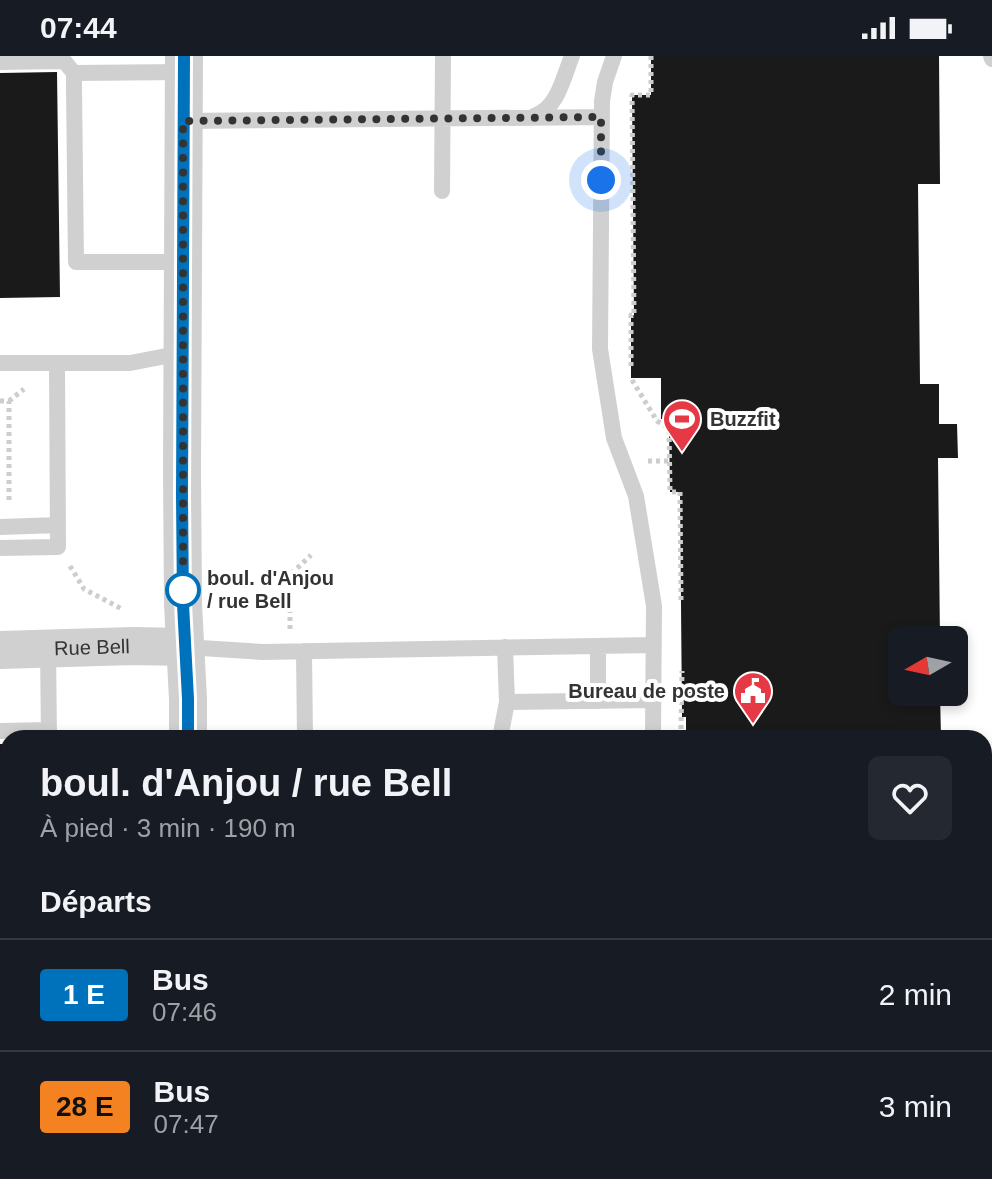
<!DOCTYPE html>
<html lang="fr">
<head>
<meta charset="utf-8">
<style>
  :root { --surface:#171b24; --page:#242831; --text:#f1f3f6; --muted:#9ea1a6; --line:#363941 }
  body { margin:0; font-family:Helvetica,sans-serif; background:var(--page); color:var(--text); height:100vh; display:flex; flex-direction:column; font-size:30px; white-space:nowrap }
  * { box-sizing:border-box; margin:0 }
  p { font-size:26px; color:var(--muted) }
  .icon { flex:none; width:44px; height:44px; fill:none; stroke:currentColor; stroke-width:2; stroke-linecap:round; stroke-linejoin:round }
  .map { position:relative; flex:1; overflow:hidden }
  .side { position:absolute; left:0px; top:674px; width:992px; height:450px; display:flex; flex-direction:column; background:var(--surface); border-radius:24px 24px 0 0; box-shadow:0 4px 12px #0003 }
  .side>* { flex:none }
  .badge { padding:0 16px; border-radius:6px; font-size:28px; line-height:52px }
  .needle { width:52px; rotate:261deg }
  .buttons { position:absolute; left:888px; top:570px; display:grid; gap:16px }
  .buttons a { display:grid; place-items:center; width:80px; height:80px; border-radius:12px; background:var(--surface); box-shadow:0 4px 12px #0003; font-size:40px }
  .you { position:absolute; width:40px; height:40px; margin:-20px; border:6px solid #fff; border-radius:50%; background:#1a73e8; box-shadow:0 0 0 12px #1a73e833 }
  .map>.badge { position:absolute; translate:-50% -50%; box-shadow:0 0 0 4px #fff }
  h2 { padding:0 40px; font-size:30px; line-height:72px }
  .round { display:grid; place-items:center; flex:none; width:84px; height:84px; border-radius:12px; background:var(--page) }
  .headline { display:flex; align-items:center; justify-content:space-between; height:136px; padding:0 40px }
  h1 { font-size:38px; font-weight:600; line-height:60px }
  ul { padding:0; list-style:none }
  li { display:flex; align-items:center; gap:24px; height:112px; padding:0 40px; border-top:2px solid var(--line) }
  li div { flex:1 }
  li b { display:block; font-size:30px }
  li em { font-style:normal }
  li .badge { min-width:88px; font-weight:700; text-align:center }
  .status { display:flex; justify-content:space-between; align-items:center; height:56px; padding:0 40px; background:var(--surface); direction:ltr }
  .status svg { height:22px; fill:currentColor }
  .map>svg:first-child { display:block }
  .building { fill:#1a1a1a }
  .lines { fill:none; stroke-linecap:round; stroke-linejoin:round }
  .path { stroke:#cdcdcd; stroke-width:5; stroke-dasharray:4 4; stroke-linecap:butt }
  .service { stroke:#d0d0d0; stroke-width:16 }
  .tertiary { stroke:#d0d0d0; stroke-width:38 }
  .line-casing { stroke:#fff; stroke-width:18 }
  .line { stroke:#0072bc; stroke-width:12 }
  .walk { stroke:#333; stroke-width:8; stroke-dasharray:0 14.4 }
  .stop-dot { fill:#fff; stroke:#0072bc; stroke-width:4 }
  .labels { text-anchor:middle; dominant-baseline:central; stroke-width:8; stroke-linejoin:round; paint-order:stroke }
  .poi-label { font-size:20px; font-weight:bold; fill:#333; stroke:#fff; text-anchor:start }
  .stop-label { font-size:20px; font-weight:bold; fill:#333; stroke:#fff; text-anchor:start }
  .street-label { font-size:20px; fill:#333; stroke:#fff }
</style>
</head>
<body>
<div class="status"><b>07:44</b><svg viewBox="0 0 49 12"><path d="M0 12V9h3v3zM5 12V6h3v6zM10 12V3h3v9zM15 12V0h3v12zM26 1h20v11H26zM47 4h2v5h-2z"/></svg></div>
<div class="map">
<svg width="992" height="1123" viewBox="0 0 992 1123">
  <rect width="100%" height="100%" fill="#fff"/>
  <path class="building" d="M651 0H939L940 128H918L920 328H939V368H957L958 402H938L940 584H902V636H940L941 682H686V661H682L680 436H670L669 372H679L680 363H661V322H631V259H634L632 39H651Z
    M57 16 60 241 0 242V17Z
    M0 688H7L8 917H0Z
    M0 957H8V1116H60V1123H0Z
    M984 1069H988L989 1123H657V1116H984Z
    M275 1116H356V1123H275Z"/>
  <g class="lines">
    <path class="path" d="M631 310V259H634L632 39H651V0
      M632 324 657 365 669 372 670 436H680L681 545
      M0 345H9V446
      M9 345 24 333
      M648 405H669
      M70 510 84 533 122 553
      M290 573V519L311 499
      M681 673 682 615
      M7 699 8 785
      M60 1116V1123
      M657 1116V1123
      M268 1123V1116"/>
    <path class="service" d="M614 0 605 26 602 45 600 293 614 382 636 440 654 550 653 682
      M991 0 992 3
      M0 6 64 5 74 17
      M534 60C558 52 563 22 572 0
      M183 65 601 61
      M442 135 443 0
      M183 206H76L74 31V17L184 16
      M0 307H130L182 297
      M0 471 58 469
      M0 492 58 491 57 307
      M185 591 263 596 653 589
      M505 591 507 646
      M48 592 49 682
      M304 595 305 682
      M598 645V590
      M0 675 49 674
      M500 682 507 646 654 644
      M992 793 990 898 992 904
      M0 943H8
      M377 1116V1123
      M489 1116V1122L575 1123
      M626 1116V1123
      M106 1119 185 1120"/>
    <g class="tertiary">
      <path d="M184 0 182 413 183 548 188 643V682"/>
      <path id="s1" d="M0 594 133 590 185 591"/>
      <path d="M185 1116V1123"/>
    </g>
  </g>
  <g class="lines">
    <defs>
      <path id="line" d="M184 0 182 440 183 548 188 643V682"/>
    </defs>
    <use href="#line" class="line-casing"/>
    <use href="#line" class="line"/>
    <path class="walk" d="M183 534V65L601 61V124"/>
  </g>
  <defs>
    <symbol id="stadium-pin" viewBox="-11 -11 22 30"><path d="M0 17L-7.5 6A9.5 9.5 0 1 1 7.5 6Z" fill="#e63946" stroke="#fff"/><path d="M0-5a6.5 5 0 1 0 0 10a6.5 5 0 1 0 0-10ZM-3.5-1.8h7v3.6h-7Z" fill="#fff"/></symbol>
    <symbol id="civic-pin" viewBox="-11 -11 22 30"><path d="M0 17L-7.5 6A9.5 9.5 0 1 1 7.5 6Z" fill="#e63946" stroke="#fff"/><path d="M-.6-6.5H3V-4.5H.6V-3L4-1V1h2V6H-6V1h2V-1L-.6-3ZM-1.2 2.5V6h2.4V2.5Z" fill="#fff"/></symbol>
  </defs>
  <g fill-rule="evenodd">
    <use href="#stadium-pin" x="660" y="341" width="44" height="60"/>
    <use href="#civic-pin" x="731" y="613" width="44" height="60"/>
  </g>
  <circle class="stop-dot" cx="183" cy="534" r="16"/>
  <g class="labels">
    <g class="poi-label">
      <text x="710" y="363">Buzzfit</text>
      <text x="725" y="635" text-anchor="end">Bureau de poste</text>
    </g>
    <g class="stop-label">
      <text x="207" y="522">boul. d'Anjou<tspan x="207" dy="23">/ rue Bell</tspan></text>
    </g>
    <g class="street-label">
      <text stroke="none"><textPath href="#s1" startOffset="92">Rue Bell</textPath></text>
    </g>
  </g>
</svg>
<div class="buttons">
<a><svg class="needle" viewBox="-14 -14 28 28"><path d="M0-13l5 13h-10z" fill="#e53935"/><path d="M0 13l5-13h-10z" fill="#9ea1a6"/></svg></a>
</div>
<div class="you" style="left:601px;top:124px"></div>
<section class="side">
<div class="headline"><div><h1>boul. d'Anjou / rue Bell</h1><p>À pied · 3 min · 190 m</p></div><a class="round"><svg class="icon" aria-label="heart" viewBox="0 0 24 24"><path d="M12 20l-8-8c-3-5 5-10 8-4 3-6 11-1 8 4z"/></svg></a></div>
<h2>Départs</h2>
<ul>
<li><span class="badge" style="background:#0072bc;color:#fff">1 E</span><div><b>Bus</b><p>07:46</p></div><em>2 min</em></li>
<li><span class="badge" style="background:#f58220;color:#111">28 E</span><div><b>Bus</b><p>07:47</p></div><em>3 min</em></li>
</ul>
</section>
</div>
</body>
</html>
